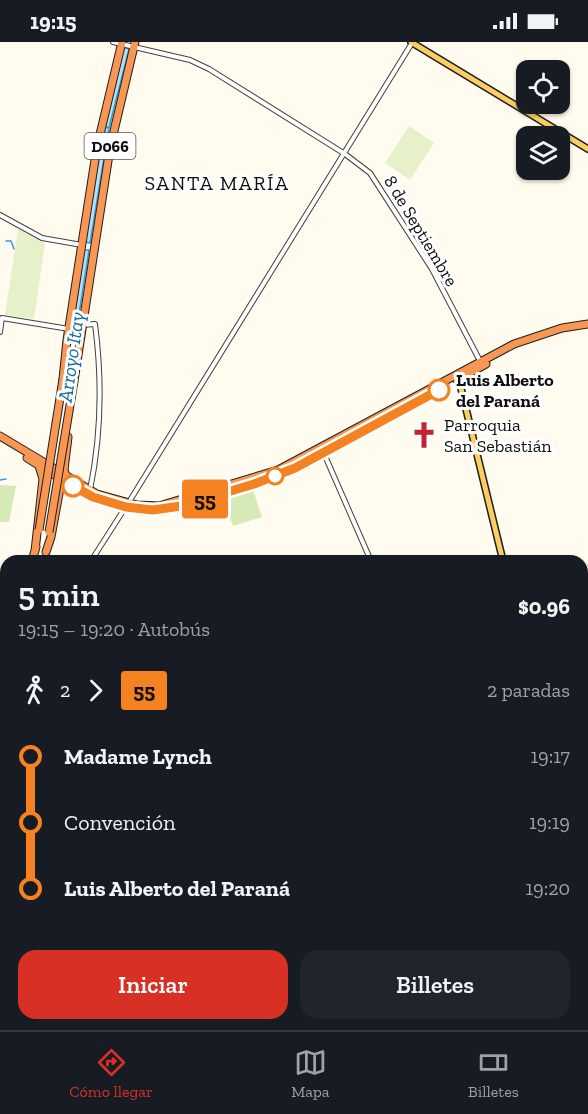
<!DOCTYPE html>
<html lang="es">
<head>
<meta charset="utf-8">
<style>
  :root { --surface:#171b24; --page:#20242c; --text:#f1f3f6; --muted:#9ea1a6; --line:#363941; --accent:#d93025 }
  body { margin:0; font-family:"Zilla Slab",serif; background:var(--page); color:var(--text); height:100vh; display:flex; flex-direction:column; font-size:22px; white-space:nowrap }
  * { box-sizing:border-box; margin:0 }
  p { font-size:20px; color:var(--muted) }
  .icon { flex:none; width:33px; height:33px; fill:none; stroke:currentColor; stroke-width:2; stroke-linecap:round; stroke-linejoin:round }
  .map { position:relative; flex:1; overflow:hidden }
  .drawer { position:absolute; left:0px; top:513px; width:588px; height:476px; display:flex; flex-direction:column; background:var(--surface); border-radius:18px 18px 0 0; box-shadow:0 2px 4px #0004 }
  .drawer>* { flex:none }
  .badge { padding:0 12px; border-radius:4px; font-size:21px; line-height:39px }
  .buttons { position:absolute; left:516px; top:18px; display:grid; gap:12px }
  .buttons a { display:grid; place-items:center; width:54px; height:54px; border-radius:12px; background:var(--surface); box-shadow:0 2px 4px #0004; font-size:30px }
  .map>.badge { position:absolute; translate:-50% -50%; box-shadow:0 0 0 3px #fff }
  .legs { display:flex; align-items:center; gap:9px; height:66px; padding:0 18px; font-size:20px }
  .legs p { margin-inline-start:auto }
  .headline { display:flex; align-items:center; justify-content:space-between; height:102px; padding:0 18px }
  h1 { font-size:33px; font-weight:600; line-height:45px }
  .primary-button { display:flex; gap:12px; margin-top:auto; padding:12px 18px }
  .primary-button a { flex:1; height:69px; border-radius:18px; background:var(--accent); color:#fff; font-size:24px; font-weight:600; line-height:69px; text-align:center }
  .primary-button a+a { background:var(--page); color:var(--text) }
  ul { padding:0 18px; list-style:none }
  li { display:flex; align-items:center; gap:21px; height:66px; font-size:22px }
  li i { display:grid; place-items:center; width:9px; height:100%; margin:0 8px; background:currentColor }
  li i::after { content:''; width:15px; height:15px; margin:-8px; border:4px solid; border-radius:50%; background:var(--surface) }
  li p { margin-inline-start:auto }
  li:first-child i { background:linear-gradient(#0000 50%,currentColor 0) }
  li:last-child i { background:linear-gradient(currentColor 50%,#0000 0) }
  .status { display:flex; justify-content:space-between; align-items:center; height:42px; padding:0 30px; background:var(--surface); direction:ltr }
  .status svg { height:16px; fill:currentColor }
  .tabs { display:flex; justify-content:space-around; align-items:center; height:84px; border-top:2px solid var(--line); background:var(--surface); font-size:16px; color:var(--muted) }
  .tabs a { display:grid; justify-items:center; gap:3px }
  .tabs .current { color:var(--accent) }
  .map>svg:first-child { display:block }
  .green { fill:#d5eab7 }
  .pitch { fill:#e6f1c9 }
  .water { fill:#b2e1f8; stroke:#379cd1; stroke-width:1.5 }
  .pier { fill:#fffbef }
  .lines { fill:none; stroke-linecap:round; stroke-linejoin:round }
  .stream { stroke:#379cd1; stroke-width:1.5 }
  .minor-casing { stroke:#414141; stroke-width:6 }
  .major-casing { stroke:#1f1f1f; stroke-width:8 }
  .highway-casing { stroke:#1f1f1f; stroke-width:9 }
  .minor { stroke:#fff; stroke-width:4 }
  .major { stroke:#fcce62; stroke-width:5 }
  .highway { stroke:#f89654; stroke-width:7 }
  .highway-bridge-casing { stroke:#1f1f1f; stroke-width:9; stroke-linecap:butt }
  .highway-bridge { stroke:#f89654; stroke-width:7 }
  .line-1-casing { stroke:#fff; stroke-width:14 }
  .line-1 { stroke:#f58220; stroke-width:9 }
  .stop-1-dot { fill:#fff; stroke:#f58220; stroke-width:3 }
  .labels { text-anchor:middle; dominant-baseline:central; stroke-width:6; stroke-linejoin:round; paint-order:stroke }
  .shield { fill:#fff; stroke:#565656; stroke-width:1.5 }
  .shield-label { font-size:16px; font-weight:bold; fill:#0e0e0e }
  .street-label { font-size:18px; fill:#0e0e0e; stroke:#fff }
  .stop-label { font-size:18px; font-weight:bold; fill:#0e0e0e; stroke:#fff; text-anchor:start }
  .poi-label { font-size:18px; fill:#0e0e0e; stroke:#fff; text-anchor:start }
  .neighbourhood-label { font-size:20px; letter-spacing:1.5px; fill:#0e0e0e; stroke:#fff }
  .water-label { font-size:20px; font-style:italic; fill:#136ca3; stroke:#fff }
</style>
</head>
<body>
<div class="status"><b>19:15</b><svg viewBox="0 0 49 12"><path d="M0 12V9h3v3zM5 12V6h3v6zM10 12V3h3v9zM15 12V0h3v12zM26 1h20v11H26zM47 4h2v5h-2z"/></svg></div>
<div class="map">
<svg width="588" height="988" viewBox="0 0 588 988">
  <rect width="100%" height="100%" fill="#fffbef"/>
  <path class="green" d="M0 443 16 444 9 480H0Z
    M252 445 262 475 233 484 223 455Z"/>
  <path class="pitch" d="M409 84 434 101 410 138 385 121Z
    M18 187 45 201 34 277 5 273Z"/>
  <path class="water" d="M123 5 129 7 109 86 90 201 85 200 104 85 109 86 104 84Z
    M84 208H89L76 291 71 290Z"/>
  <path class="pier" d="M67 300 77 301 58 421 53 419Z"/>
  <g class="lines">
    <path class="stream" d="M6 199H11L14 207
      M0 438 6 437
      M582 709 586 715"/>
    <defs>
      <path id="minor" d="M113 0 190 18 209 27 345 112 370 131 432 227 480 319
        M0 173 42 196 82 203
        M82 283 95 282C102 336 101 395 90 448
        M0 290 2 276 69 287
        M322 407 371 519
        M129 460 412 1
        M91 519 125 466
        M0 533 6 534
        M582 612H588
        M582 677H588
        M510 982 520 988
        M501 988V982"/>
      <path id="major" d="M411 0 588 107
        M458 334 503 519
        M0 765 6 757
        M582 951H588
        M168 988 171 982"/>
      <path id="highway" d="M63 337 67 298 97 105 122 0
        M457 338 486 322
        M74 339 110 106 135 0
        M0 394 97 452 137 463 159 464 278 428 514 302 562 286 588 282
        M27 416 87 453 124 465
        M66 434 64 428 68 395
        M165 467 254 442 316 416
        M35 509 43 437 39 424
        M46 510 51 495 60 446 64 441 70 442
        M32 519 36 505
        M0 595 6 583
        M0 621 6 609"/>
    </defs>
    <use href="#minor" class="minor-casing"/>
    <use href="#major" class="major-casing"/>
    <use href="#highway" class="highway-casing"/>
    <use href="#minor" class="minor"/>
    <use href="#major" class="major"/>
    <use href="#highway" class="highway"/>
    <defs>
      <path id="highway-bridge" d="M39 488 63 337
        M49 490 74 339"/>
    </defs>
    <use href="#highway-bridge" class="highway-bridge-casing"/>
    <use href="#highway-bridge" class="highway-bridge"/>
  </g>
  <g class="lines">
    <defs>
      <path id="line-1" d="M73 444 93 455 126 465 153 468 181 464 254 442 295 426 439 348"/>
    </defs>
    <use href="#line-1" class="line-1-casing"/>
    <use href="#line-1" class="line-1"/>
  </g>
  <defs>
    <symbol id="church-bare" viewBox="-9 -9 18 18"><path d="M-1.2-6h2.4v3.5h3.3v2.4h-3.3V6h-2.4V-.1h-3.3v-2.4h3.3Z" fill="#c22232" stroke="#fff" stroke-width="2.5" paint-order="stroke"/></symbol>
  </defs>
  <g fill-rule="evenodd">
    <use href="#church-bare" x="405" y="374" width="38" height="38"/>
  </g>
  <g class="stop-1-dot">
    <circle cx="439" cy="348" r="10"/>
    <circle cx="275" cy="434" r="8"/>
    <circle cx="73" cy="444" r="10"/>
  </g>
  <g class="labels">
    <rect class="shield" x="84.5" y="91" width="51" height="26" rx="4.5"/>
    <g class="shield-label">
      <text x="110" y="104">D066</text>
    </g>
    <g class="street-label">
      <text transform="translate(421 189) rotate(59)">8 de Septiembre</text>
    </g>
    <g class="stop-label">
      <text x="456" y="338">Luis Alberto<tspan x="456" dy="21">del Paraná</tspan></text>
    </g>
    <g class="poi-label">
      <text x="444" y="383">Parroquia<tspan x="444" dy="21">San Sebastián</tspan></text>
    </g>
    <g class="neighbourhood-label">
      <text x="217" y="141">SANTA MARÍA</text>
    </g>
    <g class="water-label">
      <text transform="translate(71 315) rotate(-82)">Arroyo Itay</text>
    </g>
  </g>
</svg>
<div class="buttons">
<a><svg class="icon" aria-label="locate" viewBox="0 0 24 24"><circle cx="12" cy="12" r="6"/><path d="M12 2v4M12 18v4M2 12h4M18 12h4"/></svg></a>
<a><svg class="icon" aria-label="layers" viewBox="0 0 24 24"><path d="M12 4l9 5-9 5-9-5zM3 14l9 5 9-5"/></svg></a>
</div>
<b class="badge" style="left:205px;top:457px;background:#f58220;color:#111">55</b>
<section class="drawer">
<div class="headline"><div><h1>5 min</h1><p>19:15 – 19:20 · Autobús</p></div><b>$0.96</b></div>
<div class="legs"><svg class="icon" aria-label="walk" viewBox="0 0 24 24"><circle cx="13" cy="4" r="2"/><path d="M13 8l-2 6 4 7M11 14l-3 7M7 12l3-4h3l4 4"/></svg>2<svg class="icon" aria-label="forward" viewBox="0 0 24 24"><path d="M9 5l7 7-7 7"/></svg><b class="badge" style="background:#f58220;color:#111">55</b><p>2 paradas</p></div>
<ul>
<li><i style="color:#f58220"></i><b>Madame Lynch</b><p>19:17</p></li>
<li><i style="color:#f58220"></i><span>Convención</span><p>19:19</p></li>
<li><i style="color:#f58220"></i><b>Luis Alberto del Paraná</b><p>19:20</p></li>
</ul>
<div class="primary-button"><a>Iniciar</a><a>Billetes</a></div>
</section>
</div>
<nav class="tabs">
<a class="current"><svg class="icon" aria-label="directions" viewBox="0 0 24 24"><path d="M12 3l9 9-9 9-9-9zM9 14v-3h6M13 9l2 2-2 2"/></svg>Cómo llegar</a>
<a><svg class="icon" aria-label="map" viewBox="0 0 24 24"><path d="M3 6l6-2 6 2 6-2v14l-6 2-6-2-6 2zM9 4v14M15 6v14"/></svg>Mapa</a>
<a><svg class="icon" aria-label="tickets" viewBox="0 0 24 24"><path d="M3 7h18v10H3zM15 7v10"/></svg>Billetes</a>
</nav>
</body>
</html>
